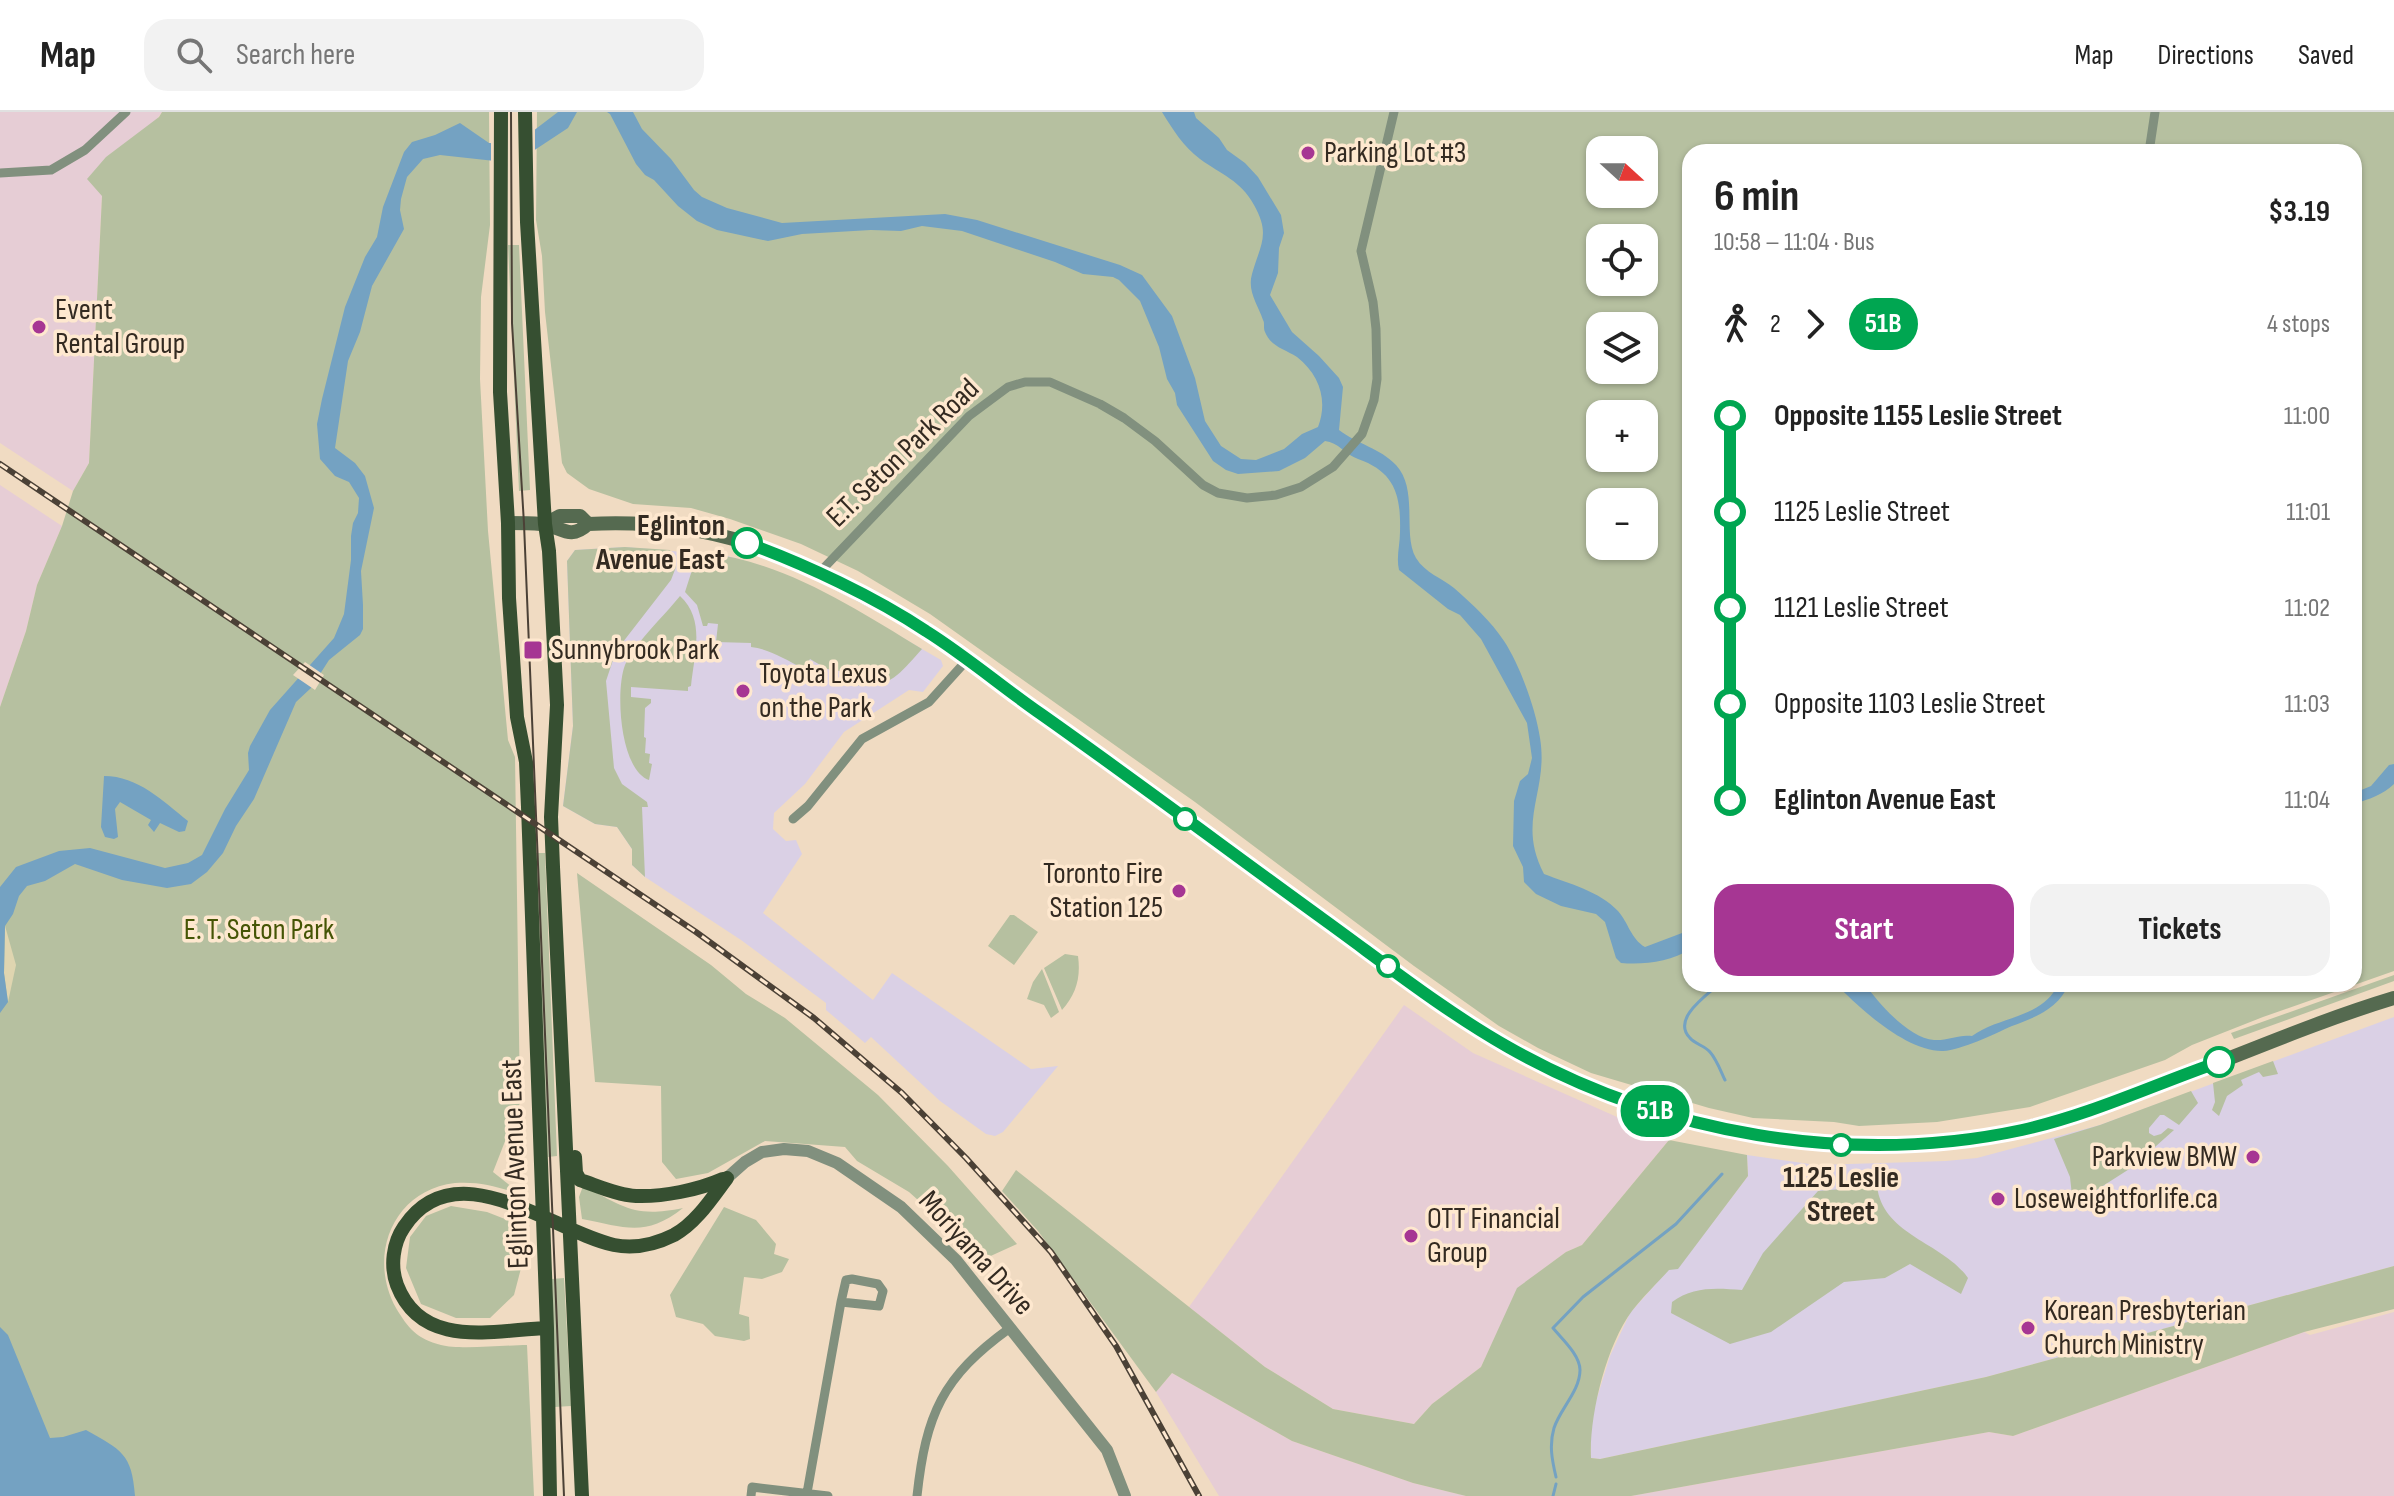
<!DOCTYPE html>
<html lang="en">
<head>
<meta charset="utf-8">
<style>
  :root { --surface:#fff; --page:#f2f2f2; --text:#222; --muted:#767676; --line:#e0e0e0; --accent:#a63693 }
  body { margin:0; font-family:"Sofia Sans Condensed",sans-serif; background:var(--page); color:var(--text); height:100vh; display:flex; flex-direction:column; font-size:30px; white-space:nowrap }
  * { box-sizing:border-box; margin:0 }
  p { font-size:26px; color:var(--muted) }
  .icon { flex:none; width:44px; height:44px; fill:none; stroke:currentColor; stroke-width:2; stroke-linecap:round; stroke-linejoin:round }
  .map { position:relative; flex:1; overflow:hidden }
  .details { position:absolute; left:1682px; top:32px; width:680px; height:848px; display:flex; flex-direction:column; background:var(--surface); border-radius:24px; box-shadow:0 2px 6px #0004 }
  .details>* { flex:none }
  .badge { padding:0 16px; border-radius:26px; font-size:28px; line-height:52px }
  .needle { width:52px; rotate:111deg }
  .tools { position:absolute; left:1586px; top:24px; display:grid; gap:16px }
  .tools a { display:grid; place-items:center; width:72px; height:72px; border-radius:16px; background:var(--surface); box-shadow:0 2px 6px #0004; font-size:40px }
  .map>.badge { position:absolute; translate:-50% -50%; box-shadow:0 0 0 4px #fff }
  .legs { display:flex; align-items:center; gap:12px; height:88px; padding:0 32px; font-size:26px }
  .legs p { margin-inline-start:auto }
  .overview { display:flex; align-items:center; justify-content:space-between; height:136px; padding:0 32px }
  h1 { font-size:44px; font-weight:700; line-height:60px }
  .button { display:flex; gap:16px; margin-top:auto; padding:16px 32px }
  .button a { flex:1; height:92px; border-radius:24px; background:var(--accent); color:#fff; font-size:32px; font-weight:700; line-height:92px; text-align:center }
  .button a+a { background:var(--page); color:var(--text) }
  ul { padding:0 32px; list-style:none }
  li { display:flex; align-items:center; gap:28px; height:96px; font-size:30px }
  li i { display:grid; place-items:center; width:12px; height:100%; margin:0 10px; background:currentColor }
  li i::after { content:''; width:20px; height:20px; margin:-10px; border:6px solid; border-radius:50%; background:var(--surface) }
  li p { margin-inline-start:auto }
  li:first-child i { background:linear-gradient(#0000 50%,currentColor 0) }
  li:last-child i { background:linear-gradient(currentColor 50%,#0000 0) }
  header { display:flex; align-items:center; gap:48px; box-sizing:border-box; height:112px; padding:0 40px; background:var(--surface); border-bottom:2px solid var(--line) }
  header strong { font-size:38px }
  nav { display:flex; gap:44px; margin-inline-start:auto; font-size:28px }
  .search { width:560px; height:72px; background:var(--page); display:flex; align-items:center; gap:20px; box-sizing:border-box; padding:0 28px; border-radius:24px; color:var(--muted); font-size:30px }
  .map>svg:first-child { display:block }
  .commercial { fill:#dad0e5 }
  .industrial { fill:#e6cdd5 }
  .green { fill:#b6c0a0; fill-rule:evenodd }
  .sand { fill:#dfd5b0 }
  .water { fill:#74a2c2 }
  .pier { fill:#f0dbc2 }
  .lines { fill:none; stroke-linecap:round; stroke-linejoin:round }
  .stream { stroke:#74a2c2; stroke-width:3 }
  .minor { stroke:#81907e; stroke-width:9 }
  .tertiary { stroke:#81907e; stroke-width:12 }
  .secondary { stroke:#556a50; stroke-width:14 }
  .primary { stroke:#364f31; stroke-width:14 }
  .tram { stroke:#4b4136; stroke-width:2 }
  .rail-casing { stroke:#4b4136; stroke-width:6 }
  .rail { stroke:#fee8cf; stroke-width:3; stroke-dasharray:9; stroke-linecap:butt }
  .line-1-casing { stroke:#fff; stroke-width:18 }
  .line-1 { stroke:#00a651; stroke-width:12 }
  .poi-dot { fill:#a63693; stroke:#fee8cf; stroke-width:3 }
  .stop-1-dot { fill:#fff; stroke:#00a651; stroke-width:4 }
  .labels { text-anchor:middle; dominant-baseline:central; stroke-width:7; stroke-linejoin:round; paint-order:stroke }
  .poi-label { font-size:30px; fill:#332a21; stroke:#fee8cf; text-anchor:start }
  .street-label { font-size:30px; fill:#332a21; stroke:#fee8cf }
  .stop-label { font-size:30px; font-weight:bold; fill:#332a21; stroke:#fee8cf; text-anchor:end }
  .park-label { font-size:30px; fill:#455505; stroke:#fee8cf }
</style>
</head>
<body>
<header>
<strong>Map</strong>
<div class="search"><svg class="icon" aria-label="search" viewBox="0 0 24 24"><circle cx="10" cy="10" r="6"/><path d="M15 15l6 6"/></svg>Search here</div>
<nav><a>Map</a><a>Directions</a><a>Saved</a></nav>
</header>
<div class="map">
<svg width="2394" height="1384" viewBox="0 0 2394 1384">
  <rect width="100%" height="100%" fill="#f0dbc2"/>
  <path class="commercial" d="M625 435 728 444 765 455 834 486 941 548 943 554 923 580 909 578 844 620 805 672 774 701 773 717 786 729 796 728 802 742 763 801 873 888 892 861 1031 957 1058 954 1003 1020 995 1024 986 1022 940 989 871 925 865 931 826 898V891L741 828 645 765 632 753V737L617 715 595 712 563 694 573 614 567 449 575 438Z
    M2394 905V1154L1986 1265 1600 1347 1591 1346V1305L1610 1244 1630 1201 1669 1157 1678 1156 1748 1064 1747 1043 1817 1053 1946 1049 1977 1046 2100 1013Z"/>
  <path class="industrial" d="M0 0H162L102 83 89 351 73 379 0 331Z
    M0 373 62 414 37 473 26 519 0 595Z
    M1404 893 1473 941 1669 1028 1582 1133 1566 1140 1518 1176 1481 1255 1432 1292 1414 1312 1333 1297 1265 1255 1189 1195Z
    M2394 1200V1384H1631L1989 1320 2013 1324 2304 1220 2310 1223Z
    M1172 1261 1292 1329 1413 1371 1466 1384H1219L1156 1280Z"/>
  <path class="green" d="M162 0H489L490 113 481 185 480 267 488 419 508 628 515 645 520 991 493 1060 513 1076 526 1081 527 1085C503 1076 481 1069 455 1071 393 1078 367 1144 396 1196 408 1216 417 1227 441 1233 459 1238 506 1233 527 1233L534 1384H0V595L26 519 37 473 62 414 73 379 89 351 102 84 87 67 106 45 159 5Z
    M537 0H2394V859L2263 905 2192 933 2165 948 2030 995 1937 1010 1859 1014 1834 1010 1753 1006 1709 996 1591 961 1538 936 1499 914 1414 854 1195 690 930 502 858 459 801 432 730 407 691 396 633 392 589 377 567 361 562 351 545 200 542 144 536 108ZM1600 38H1644V82H1600ZM1690 40H2354V872H1690ZM1600 126H1644V170H1600ZM1600 214H1644V258H1600ZM1600 302H1644V346H1600ZM1600 390H1644V434H1600Z
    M508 133H519L530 378 519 379Z
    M625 435 670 438 676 455 671 468 616 539 606 569 614 656 622 672 647 690 648 695H642L645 765 632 753V737L617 715 595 712 563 694 573 614 567 449 575 438Z
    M706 441C785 450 856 497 922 537 901 560 890 578 856 573L858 562 827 557 810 547 804 557C785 547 769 537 751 535V531L716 530 718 512 708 511 707 514H703L697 493 685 480 693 455Z
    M680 484C706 508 694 543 691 574L688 575V579L631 575V585L651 587V591L645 596 644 625 646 626 645 641 650 642 649 651 652 652 649 668C620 658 615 579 625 553 635 531 664 504 680 484Z
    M536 741H545L557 1044 548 1045Z
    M577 761 711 853 746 882 785 906 878 983 948 1054 1017 1132 984 1147 909 1080 857 1049 845 1035 765 1029 708 1061 676 1067 662 1050 661 974 595 970Z
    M1010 803H1014L1038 820 1014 853 988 834Z
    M1065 842 1078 844C1081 866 1076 882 1062 898L1044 856Z
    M1042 857 1059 900 1051 906 1044 893 1027 887 1033 870Z
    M2394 863V869L2234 927 2231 921Z
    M2273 949 2278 962 2263 965 2259 960 2241 968 2243 973 2227 984 2219 1004 2212 998 2215 990 2213 971Z
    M2191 979 2198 991 2179 1013 2164 1003H2160L2149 1016V1021L2154 1024 2161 1022 2168 1016 2174 1018 2146 1043 2145 1047 2073 1093 2070 1065 2054 1027 2100 1013Z
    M1669 1028 1747 1043 1748 1064 1678 1157 1669 1158C1657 1171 1643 1185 1632 1199 1606 1234 1589 1304 1591 1346L1600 1347 1986 1265 2394 1154V1197L2304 1220 2013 1324 1989 1320 1631 1384H1466L1413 1371 1292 1329 1172 1261 1156 1280 1038 1119 1002 1079 1016 1058 1265 1255 1333 1297 1414 1312 1432 1292 1481 1255 1517 1176 1566 1140 1582 1133Z
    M583 1074C625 1095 634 1106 683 1096 645 1126 625 1115 582 1107L579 1085Z
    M1877 1074C1883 1124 1943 1130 1968 1166L1961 1182 1910 1152 1885 1166 1844 1170 1771 1220 1730 1232 1671 1201 1672 1190C1693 1174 1717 1176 1742 1178L1763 1141 1818 1079Z
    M451 1094 487 1100 520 1113 525 1141 514 1183 490 1206H456L421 1192 406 1156 410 1125 426 1104Z
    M724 1095 756 1108 776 1132 774 1142 789 1147 782 1160 762 1167 744 1165 739 1202 749 1205 750 1227 744 1229 715 1224 703 1212 676 1205 670 1183Z
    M564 1166 571 1294 555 1295 552 1167Z"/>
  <path class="sand" d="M5 814 16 853 8 890 4 861Z"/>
  <path class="water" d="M558 0H577L568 16 524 45 504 50 440 43 423 47 407 65 401 87 400 98 404 117 372 174 360 220 348 249 335 336 355 351 365 364 374 396 361 459 363 493V517L360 523 329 548 311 576 296 590 254 687 236 714 223 741 207 760 191 772 167 776 122 768 75 752 45 769 27 774 19 784 13 802 5 814 4 861 8 890 0 901V775L16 755 59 739 90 736 165 756 188 751 202 743 225 697 249 658 248 641 250 634 270 598 334 526 344 502 351 448V424L353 411 358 401 359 386 349 370 335 364 320 347 317 312 322 287 345 195 365 145 377 125 383 95 404 40 412 30 435 23 460 11 489 31 516 32Z
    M607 0H633L642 17 671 47 694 78 702 85 727 96 782 111 945 102 977 108 1120 153 1142 163 1172 204 1195 266 1205 309 1221 334 1241 347 1256 348 1284 337 1302 322 1318 315C1328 289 1320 263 1297 245 1285 237 1271 235 1265 220 1263 216 1265 211 1263 208 1258 193 1247 179 1252 162 1260 133 1271 123 1254 93 1240 68 1222 63 1200 47 1183 34 1173 18 1162 0H1194L1196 6 1219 26 1227 38 1245 51 1258 65 1281 103 1284 121 1279 136 1278 161 1270 183 1292 220 1319 244 1339 266 1343 275 1339 318C1357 332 1380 336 1396 353 1419 378 1402 422 1416 446 1425 461 1442 466 1454 476 1472 492 1491 509 1504 529 1520 553 1536 598 1540 626 1549 680 1516 708 1544 762 1570 772 1599 779 1618 799 1628 810 1631 827 1645 835L1690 818V837C1671 850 1643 853 1621 851L1616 846 1605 810 1596 802 1561 794 1536 782 1524 770 1523 755 1513 734 1514 689 1520 669 1528 662 1532 646 1527 611 1481 527 1460 503 1448 497 1399 458C1396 445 1400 433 1400 420 1401 383 1395 360 1358 347 1346 343 1338 330 1325 329L1305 346 1279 359 1238 362 1226 358 1213 349 1177 293 1175 281 1167 267 1159 235 1140 189 1119 168 1113 165 1083 162 1055 150 962 119 922 114 901 119 871 118 802 122 768 129 717 118 697 109 678 94 654 68 645 63 636 52 610 2Z
    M2394 652V672C2383 683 2369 687 2354 692V681L2371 674 2389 653Z
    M104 664C138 664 163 689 188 709L185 719 179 720 160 711 154 720 148 713 151 708 120 690 115 697 118 725 114 727 105 725 101 715Z
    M1836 872H1865C1878 891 1910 927 1934 928 1947 929 1959 922 1972 924 1999 904 2044 906 2058 872H2069C2058 897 2036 905 2012 914 1994 922 1962 938 1943 939 1907 940 1859 896 1836 872Z
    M0 1215 8 1223 50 1326 63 1325 86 1318C121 1338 132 1341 135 1384H0Z"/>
  <path class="pier" d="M535 14V42L526 49 504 54 491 52V27L515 28Z
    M305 550 324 563 315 578 293 563Z"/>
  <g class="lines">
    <path class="stream" d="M1719 872C1707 883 1671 907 1690 926 1695 932 1705 934 1710 940 1717 948 1721 960 1725 968
      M1556 1365C1552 1348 1549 1333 1554 1316 1560 1297 1580 1279 1580 1258 1580 1243 1562 1227 1553 1216L1583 1185 1676 1112 1722 1062
      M1553 1384 1556 1372"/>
    <path class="minor" d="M2149 40 2155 0
      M0 61 51 58 85 38 126 0
      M818 462 969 304 1008 275 1025 270H1050L1100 292 1124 306 1155 329 1203 373 1218 381 1247 386 1276 383 1301 375 1333 355 1362 322 1374 288 1377 267 1376 217 1373 190 1361 139 1394 0
      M793 707 808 694 862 627 929 590 967 548
      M807 1381 841 1190 879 1194 883 1179 878 1172 852 1167 846 1168 841 1190
      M751 1384 752 1375 828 1384
      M917 1384C926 1302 942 1265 1010 1216"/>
    <path class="tertiary" d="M727 1066 745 1050 762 1040 784 1037 808 1039 837 1051 901 1095 956 1148 1107 1338 1125 1384"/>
    <path class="secondary" d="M508 411C519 411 530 411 541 412 560 413 569 430 588 412 641 409 696 415 747 431 785 442 822 463 857 481 880 493 905 505 927 520 961 542 993 567 1025 591 1121 659 1215 729 1310 798 1375 845 1438 896 1508 936 1622 999 1755 1034 1884 1034 2066 1034 2225 937 2394 886
      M545 412 560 404H580L588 412"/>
    <path class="primary" d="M501 0 500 280 508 411 509 486 517 605 526 650 528 695 547 1216 550 1384
      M525 0 527 110 545 412 549 439 557 593 551 705 553 755 582 1384
      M575 1045 576 1061 580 1068C598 1074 617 1083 636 1084 663 1085 698 1078 723 1067
      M547 1216C493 1218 422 1238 397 1173 390 1154 393 1131 404 1115 456 1037 551 1119 614 1133 634 1137 656 1132 674 1123 696 1111 712 1086 727 1066"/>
    <path class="tram" d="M511 0 512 211 524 412 564 1384"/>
    <defs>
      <path id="rail" d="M0 352 696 820 814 906 902 981 966 1046 1051 1140 1116 1234 1199 1384"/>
    </defs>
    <use href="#rail" class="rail-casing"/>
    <use href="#rail" class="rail"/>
  </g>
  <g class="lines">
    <defs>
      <path id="line-1" d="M747 431C805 452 875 485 926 519 966 544 1002 575 1041 602 1136 669 1229 739 1323 807 1384 851 1443 898 1508 935 1661 1022 1849 1055 2022 1018 2090 1003 2153 973 2219 950"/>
    </defs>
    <use href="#line-1" class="line-1-casing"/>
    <use href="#line-1" class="line-1"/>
  </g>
  <g class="poi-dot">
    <circle cx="1308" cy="41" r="8"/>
    <circle cx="39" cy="215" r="8"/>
    <rect x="523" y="528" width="20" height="20" rx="4"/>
    <circle cx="743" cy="579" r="8"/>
    <circle cx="1179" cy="779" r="8"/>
    <circle cx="2253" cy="1045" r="8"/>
    <circle cx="1998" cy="1087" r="8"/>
    <circle cx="1411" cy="1124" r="8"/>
    <circle cx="2028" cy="1216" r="8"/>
  </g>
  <g class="stop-1-dot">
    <circle cx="747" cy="431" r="14"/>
    <circle cx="1185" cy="707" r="10"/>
    <circle cx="1388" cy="854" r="10"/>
    <circle cx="2219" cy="950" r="14"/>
    <circle cx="1841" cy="1033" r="10"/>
  </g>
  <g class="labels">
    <g class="poi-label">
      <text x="1324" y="41">Parking Lot #3</text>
      <text x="55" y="198">Event<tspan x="55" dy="34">Rental Group</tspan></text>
      <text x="551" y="538">Sunnybrook Park</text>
      <text x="759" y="562">Toyota Lexus<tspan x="759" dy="34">on the Park</tspan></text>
      <text x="1163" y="762" text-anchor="end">Toronto Fire<tspan x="1163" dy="34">Station 125</tspan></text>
      <text x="2237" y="1045" text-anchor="end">Parkview BMW</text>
      <text x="2014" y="1087">Loseweightforlife.ca</text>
      <text x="1427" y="1107">OTT Financial<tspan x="1427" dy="34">Group</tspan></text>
      <text x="2044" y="1199">Korean Presbyterian<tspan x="2044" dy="34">Church Ministry</tspan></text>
    </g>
    <g class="street-label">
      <text transform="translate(903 341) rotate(-44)">E.T. Seton Park Road</text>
      <text transform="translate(515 1052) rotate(-92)">Eglinton Avenue East</text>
      <text transform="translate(976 1141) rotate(48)">Moriyama Drive</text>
    </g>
    <g class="stop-label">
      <text x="725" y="414">Eglinton<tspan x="725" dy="34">Avenue East</tspan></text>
      <text x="1841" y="1066" text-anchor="middle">1125 Leslie<tspan x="1841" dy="34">Street</tspan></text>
    </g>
    <g class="park-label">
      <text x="259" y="818">E. T. Seton Park</text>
    </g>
  </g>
</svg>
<div class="tools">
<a><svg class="needle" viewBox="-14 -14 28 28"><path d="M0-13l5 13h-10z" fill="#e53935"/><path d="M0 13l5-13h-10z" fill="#767676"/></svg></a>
<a><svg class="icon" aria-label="locate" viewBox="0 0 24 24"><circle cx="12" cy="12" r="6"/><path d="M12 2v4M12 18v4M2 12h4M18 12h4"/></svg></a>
<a><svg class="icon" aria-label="layers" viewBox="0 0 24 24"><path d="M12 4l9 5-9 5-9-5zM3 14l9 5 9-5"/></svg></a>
<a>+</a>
<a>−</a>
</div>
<b class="badge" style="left:1655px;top:999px;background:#00a651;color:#fff">51B</b>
<section class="details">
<div class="overview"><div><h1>6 min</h1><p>10:58 – 11:04 · Bus</p></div><b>$3.19</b></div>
<div class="legs"><svg class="icon" aria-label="walk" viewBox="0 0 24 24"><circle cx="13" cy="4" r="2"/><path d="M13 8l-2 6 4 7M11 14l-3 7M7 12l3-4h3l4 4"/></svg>2<svg class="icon" aria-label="forward" viewBox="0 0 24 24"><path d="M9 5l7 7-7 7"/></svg><b class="badge" style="background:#00a651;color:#fff">51B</b><p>4 stops</p></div>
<ul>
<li><i style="color:#00a651"></i><b>Opposite 1155 Leslie Street</b><p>11:00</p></li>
<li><i style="color:#00a651"></i><span>1125 Leslie Street</span><p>11:01</p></li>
<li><i style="color:#00a651"></i><span>1121 Leslie Street</span><p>11:02</p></li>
<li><i style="color:#00a651"></i><span>Opposite 1103 Leslie Street</span><p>11:03</p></li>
<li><i style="color:#00a651"></i><b>Eglinton Avenue East</b><p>11:04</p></li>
</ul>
<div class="button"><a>Start</a><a>Tickets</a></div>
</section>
</div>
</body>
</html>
